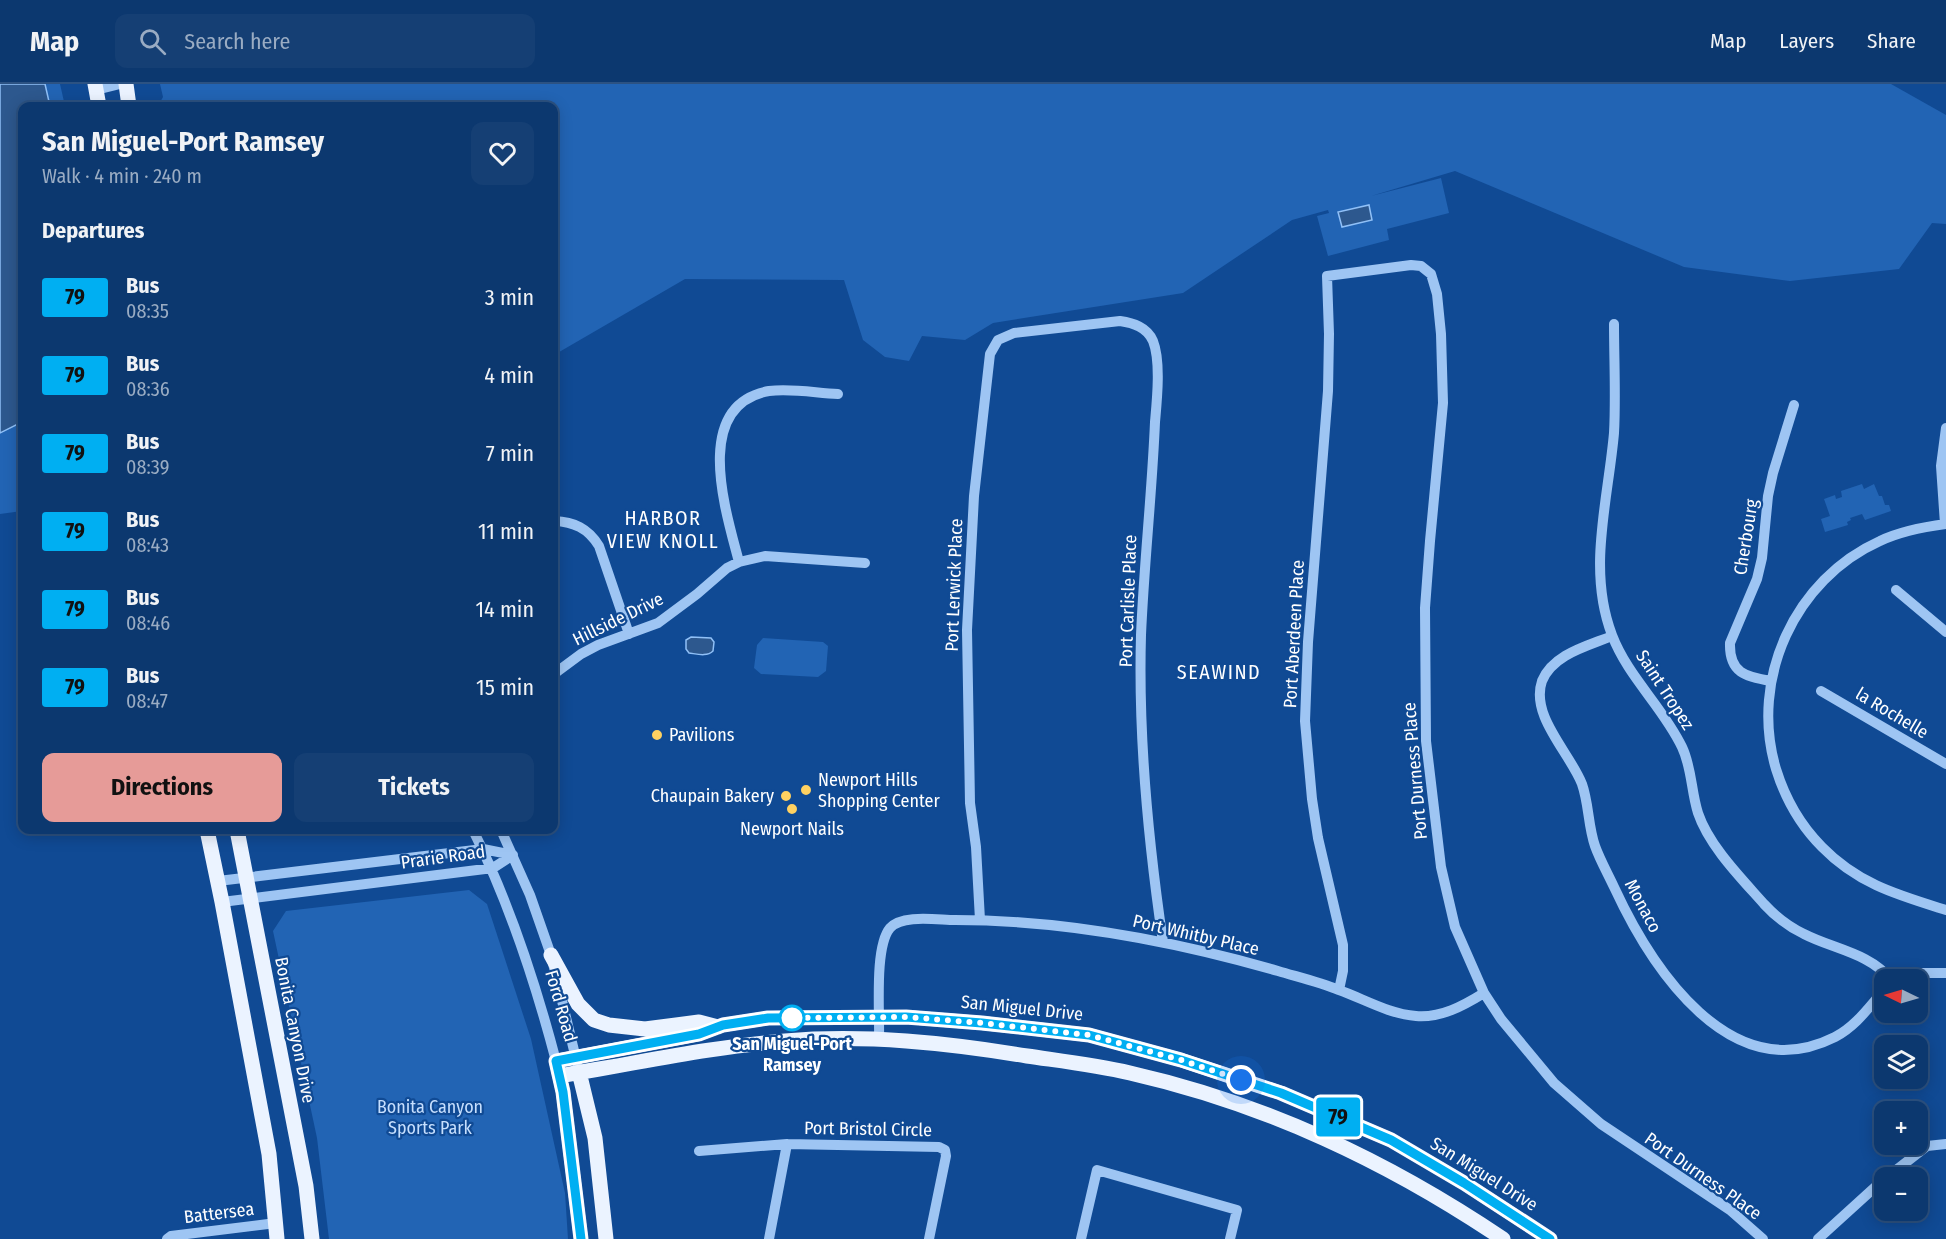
<!DOCTYPE html>
<html lang="en">
<head>
<meta charset="utf-8">
<style>
  :root { --surface:#0c386f; --page:#153f74; --text:#f1f3f6; --muted:#9aacc3; --line:#2c5282; --accent:#e69b98 }
  body { margin:0; font-family:"Fira Sans Condensed",sans-serif; background:var(--page); color:var(--text); height:100vh; display:flex; flex-direction:column; font-size:22px; white-space:nowrap }
  * { box-sizing:border-box; margin:0 }
  p { font-size:20px; color:var(--muted) }
  .icon { flex:none; width:33px; height:33px; fill:none; stroke:currentColor; stroke-width:2; stroke-linecap:round; stroke-linejoin:round }
  .map { position:relative; flex:1; overflow:hidden }
  .sheet { position:absolute; left:18px; top:18px; width:540px; height:732px; display:flex; flex-direction:column; background:var(--surface); border-radius:12px; box-shadow:0 3px 15px #0003,0 0 0 2px var(--line) }
  .sheet>* { flex:none }
  .badge { padding:0 12px; border-radius:4px; font-size:21px; line-height:39px }
  .needle { width:39px; rotate:275deg }
  .fabs { position:absolute; left:1874px; top:885px; display:grid; gap:12px }
  .fabs a { display:grid; place-items:center; width:54px; height:54px; border-radius:12px; background:var(--surface); box-shadow:0 3px 15px #0003,0 0 0 2px var(--line); font-size:30px }
  .you { position:absolute; width:30px; height:30px; margin:-15px; border:4px solid #fff; border-radius:50%; background:#1a73e8; box-shadow:0 0 0 9px #1a73e833 }
  .map>.badge { position:absolute; translate:-50% -50%; box-shadow:0 0 0 3px #fff }
  h2 { padding:0 24px; font-size:22px; line-height:54px }
  .round { display:grid; place-items:center; flex:none; width:63px; height:63px; border-radius:12px; background:var(--page) }
  .headline { display:flex; align-items:center; justify-content:space-between; height:102px; padding:0 24px }
  h1 { font-size:28px; font-weight:700; line-height:45px }
  .action { display:flex; gap:12px; margin-top:auto; padding:12px 24px }
  .action a { flex:1; height:69px; border-radius:12px; background:var(--accent); color:#111; font-size:24px; font-weight:700; line-height:69px; text-align:center }
  .action a+a { background:var(--page); color:var(--text) }
  ul { padding:0; list-style:none }
  li { display:flex; align-items:center; gap:18px; height:78px; padding:0 24px }
  li div { flex:1 }
  li b { display:block; font-size:22px }
  li em { font-style:normal }
  li .badge { min-width:66px; font-weight:700; text-align:center }
  header { display:flex; align-items:center; gap:36px; box-sizing:border-box; height:84px; padding:0 30px; background:var(--surface); border-bottom:2px solid var(--line) }
  header strong { font-size:28px }
  nav { display:flex; gap:33px; margin-inline-start:auto; font-size:21px }
  .search { width:420px; height:54px; background:var(--page); display:flex; align-items:center; gap:15px; box-sizing:border-box; padding:0 21px; border-radius:12px; color:var(--muted); font-size:22px }
  .map>svg:first-child { display:block }
  .green { fill:#2264b4 }
  .water { fill:#2d588e; stroke:#90c0f7; stroke-width:1.5 }
  .lines { fill:none; stroke-linecap:round; stroke-linejoin:round }
  .minor { stroke:#9ec5f3; stroke-width:10 }
  .major { stroke:#ebf3ff; stroke-width:15 }
  .line-casing { stroke:#fff; stroke-width:14 }
  .line { stroke:#00aff2; stroke-width:9 }
  .walk { stroke:#fff; stroke-width:6; stroke-dasharray:0 10.8 }
  .poi-dot { fill:#ffd161; stroke:#104a94; stroke-width:2 }
  .stop-dot { fill:#fff; stroke:#00aff2; stroke-width:3 }
  .labels { text-anchor:middle; dominant-baseline:central; stroke-width:4.5; stroke-linejoin:round; paint-order:stroke }
  .street-label { font-size:18px; fill:#fff; stroke:#104a94 }
  .poi-label { font-size:18px; fill:#fff; stroke:#104a94; text-anchor:start }
  .stop-label { font-size:18px; font-weight:bold; fill:#fff; stroke:#104a94 }
  .park-label { font-size:18px; fill:#c6dffe; stroke:#104a94 }
  .neighbourhood-label { font-size:20px; letter-spacing:1.5px; fill:#fff; stroke:#104a94 }
</style>
</head>
<body>
<header>
<strong>Map</strong>
<div class="search"><svg class="icon" aria-label="search" viewBox="0 0 24 24"><circle cx="10" cy="10" r="6"/><path d="M15 15l6 6"/></svg>Search here</div>
<nav><a>Map</a><a>Layers</a><a>Share</a></nav>
</header>
<div class="map">
<svg width="1946" height="1155" viewBox="0 0 1946 1155">
  <rect width="100%" height="100%" fill="#104a94"/>
  <path class="green" d="M0 0H60L65 22H22V427L0 430Z
    M160 0H1891L1946 31V140L1932 139 1899 185 1790 197 1684 183 1455 87 1371 112 1441 94 1449 129 1387 145 1389 156 1328 172 1317 132 1329 129 1328 126 1292 136 1183 209 993 239 965 256 922 252 909 277 885 273 863 256 844 196 685 195 554 271V22H158L163 13Z
    M1862 400 1864 405 1874 400 1879 412H1882L1885 421H1889L1891 427 1865 436 1862 430 1850 434 1851 436 1847 438 1848 441 1825 448 1821 435 1830 432 1824 415 1835 411 1836 415 1842 413 1841 407Z
    M763 554 823 558 828 562 826 587 818 593 761 590 754 584 757 561Z
    M469 806 487 820 531 955 565 1109 568 1155H329L317 1054 273 847 286 827Z"/>
  <path class="water" d="M0 0H45L50 22H22V338L0 349Z
    M1369 121 1372 136 1342 143 1338 128Z
    M691 553 711 554 714 558 713 567C707 573 697 570 689 569L686 565V556Z"/>
  <g class="lines">
    <path class="minor" d="M96 6 120 0
      M1614 240C1614 277 1616 313 1614 349 1608 417 1587 486 1612 551 1628 593 1663 623 1682 663 1692 684 1691 707 1698 729 1709 762 1742 795 1764 820 1776 833 1789 843 1804 850 1833 865 1870 869 1891 896
      M554 437C574 438 588 444 599 462L629 550
      M1945 440 1941 382 1946 344
      M1946 440C1923 443 1901 447 1880 457 1795 495 1749 595 1776 685 1785 714 1800 741 1822 763 1858 800 1898 811 1946 826
      M739 478C726 428 691 321 769 307 791 304 816 309 838 310
      M1896 506 1946 548
      M1612 552C1588 562 1553 570 1542 597 1530 632 1570 669 1582 700 1589 720 1588 742 1595 762 1600 776 1608 790 1614 803 1651 883 1730 1006 1835 953 1856 942 1869 923 1884 906
      M554 590 581 570 598 561 658 539 697 510 727 484 739 478 765 472 865 479
      M1771 597C1746 593 1729 589 1730 559L1757 495 1762 474 1768 412 1773 389 1794 321
      M1821 607 1946 680
      M473 746C510 820 535 897 556 977
      M501 746 530 811 551 871 577 979
      M218 797 483 765 513 771
      M222 818 493 784 513 771
      M980 836 976 763 970 719 967 546 974 412 990 270 998 256 1014 249 1120 237C1133 239 1147 243 1153 257 1161 277 1157 316 1155 338 1152 409 1144 480 1141 551 1138 654 1148 756 1163 858
      M1899 896 1916 889H1946
      M1339 906 1343 887V861L1318 754 1312 715 1305 637 1308 558 1328 307 1329 250 1327 192 1411 181 1421 182 1431 190 1437 210 1441 250 1443 319 1430 457 1425 524 1426 657 1441 783 1455 843 1484 909 1501 935 1554 999 1601 1040 1730 1126 1763 1155
      M879 956C880 930 874 863 890 844 902 830 938 836 955 836 1064 836 1174 857 1278 887 1298 893 1319 898 1339 906 1364 915 1389 930 1416 932 1441 934 1463 922 1484 909
      M699 1067 787 1060 939 1063 945 1066 946 1072 929 1155
      M1886 1094 1927 1062 1946 1060
      M167 1155 171 1152 276 1139
      M769 1155 787 1060
      M1081 1155 1097 1086 1237 1126 1230 1155
      M1818 1155 1884 1095"/>
    <path class="major" d="M95 0 99 22
      M126 0 129 22
      M207 746 222 818 269 1070 277 1155
      M237 746 306 1102 312 1155
      M551 871 578 920 594 936 609 941 645 945 699 938 718 943
      M579 988 595 1054 606 1155
      M560 992C584 987 608 984 633 979 683 970 734 961 785 957 865 950 948 959 1027 972 1061 977 1096 981 1130 989 1266 1020 1387 1077 1503 1155
      M581 1155 563 1008 556 977 699 950 723 941 768 934 906 933 982 939 1089 951 1181 976 1281 1009 1391 1056 1464 1099 1550 1155"/>
  </g>
  <g class="lines">
    <defs>
      <path id="line" d="M581 1155 563 1008 556 977 699 950 723 941 768 934 906 933 982 939 1089 951 1181 976 1281 1009 1391 1056 1464 1099 1550 1155"/>
    </defs>
    <use href="#line" class="line-casing"/>
    <use href="#line" class="line"/>
    <path class="walk" d="M792 934H789L906 933 982 939 1089 951 1181 976 1241 996"/>
  </g>
  <g class="poi-dot">
    <circle cx="657" cy="651" r="6"/>
    <circle cx="806" cy="706" r="6"/>
    <circle cx="786" cy="712" r="6"/>
    <circle cx="792" cy="725" r="6"/>
  </g>
  <circle class="stop-dot" cx="792" cy="934" r="12"/>
  <g class="labels">
    <g class="street-label">
      <text transform="translate(1746 453) rotate(-81)">Cherbourg</text>
      <text transform="translate(954 501) rotate(-88)">Port Lerwick Place</text>
      <text transform="translate(1128 517) rotate(-88)">Port Carlisle Place</text>
      <text transform="translate(618 535) rotate(-26)">Hillside Drive</text>
      <text transform="translate(1294 550) rotate(-87)">Port Aberdeen Place</text>
      <text transform="translate(1665 606) rotate(57)">Saint Tropez</text>
      <text transform="translate(1892 629) rotate(31)">la Rochelle</text>
      <text transform="translate(1415 687) rotate(-95)">Port Durness Place</text>
      <text transform="translate(443 773) rotate(-8)">Prarie Road</text>
      <text transform="translate(1643 822) rotate(62)">Monaco</text>
      <text transform="translate(1196 851) rotate(13)">Port Whitby Place</text>
      <text transform="translate(561 922) rotate(74)">Ford Road</text>
      <text transform="translate(1022 924) rotate(6)">San Miguel Drive</text>
      <text transform="translate(295 946) rotate(79)">Bonita Canyon Drive</text>
      <text transform="translate(868 1045) rotate(1)">Port Bristol Circle</text>
      <text transform="translate(1484 1090) rotate(32)">San Miguel Drive</text>
      <text transform="translate(1703 1092) rotate(35)">Port Durness Place</text>
      <text transform="translate(219 1129) rotate(-7)">Battersea</text>
    </g>
    <g class="poi-label">
      <text x="669" y="651">Pavilions</text>
      <text x="818" y="696">Newport Hills<tspan x="818" dy="21">Shopping Center</tspan></text>
      <text x="774" y="712" text-anchor="end">Chaupain Bakery</text>
      <text x="792" y="745" text-anchor="middle">Newport Nails</text>
    </g>
    <g class="stop-label">
      <text x="792" y="960">San Miguel-Port<tspan x="792" dy="21">Ramsey</tspan></text>
    </g>
    <g class="park-label">
      <text x="430" y="1023">Bonita Canyon<tspan x="430" dy="21">Sports Park</tspan></text>
    </g>
    <g class="neighbourhood-label">
      <text x="663" y="434">HARBOR<tspan x="663" dy="23">VIEW KNOLL</tspan></text>
      <text x="1219" y="588">SEAWIND</text>
    </g>
  </g>
</svg>
<div class="fabs">
<a><svg class="needle" viewBox="-14 -14 28 28"><path d="M0-13l5 13h-10z" fill="#e53935"/><path d="M0 13l5-13h-10z" fill="#9aacc3"/></svg></a>
<a><svg class="icon" aria-label="layers" viewBox="0 0 24 24"><path d="M12 4l9 5-9 5-9-5zM3 14l9 5 9-5"/></svg></a>
<a>+</a>
<a>−</a>
</div>
<div class="you" style="left:1241px;top:996px"></div>
<b class="badge" style="left:1338px;top:1033px;background:#00aff2;color:#111">79</b>
<section class="sheet">
<div class="headline"><div><h1>San Miguel-Port Ramsey</h1><p>Walk · 4 min · 240 m</p></div><a class="round"><svg class="icon" aria-label="heart" viewBox="0 0 24 24"><path d="M12 20l-8-8c-3-5 5-10 8-4 3-6 11-1 8 4z"/></svg></a></div>
<h2>Departures</h2>
<ul>
<li><span class="badge" style="background:#00aff2;color:#111">79</span><div><b>Bus</b><p>08:35</p></div><em>3 min</em></li>
<li><span class="badge" style="background:#00aff2;color:#111">79</span><div><b>Bus</b><p>08:36</p></div><em>4 min</em></li>
<li><span class="badge" style="background:#00aff2;color:#111">79</span><div><b>Bus</b><p>08:39</p></div><em>7 min</em></li>
<li><span class="badge" style="background:#00aff2;color:#111">79</span><div><b>Bus</b><p>08:43</p></div><em>11 min</em></li>
<li><span class="badge" style="background:#00aff2;color:#111">79</span><div><b>Bus</b><p>08:46</p></div><em>14 min</em></li>
<li><span class="badge" style="background:#00aff2;color:#111">79</span><div><b>Bus</b><p>08:47</p></div><em>15 min</em></li>
</ul>
<div class="action"><a>Directions</a><a>Tickets</a></div>
</section>
</div>
</body>
</html>
